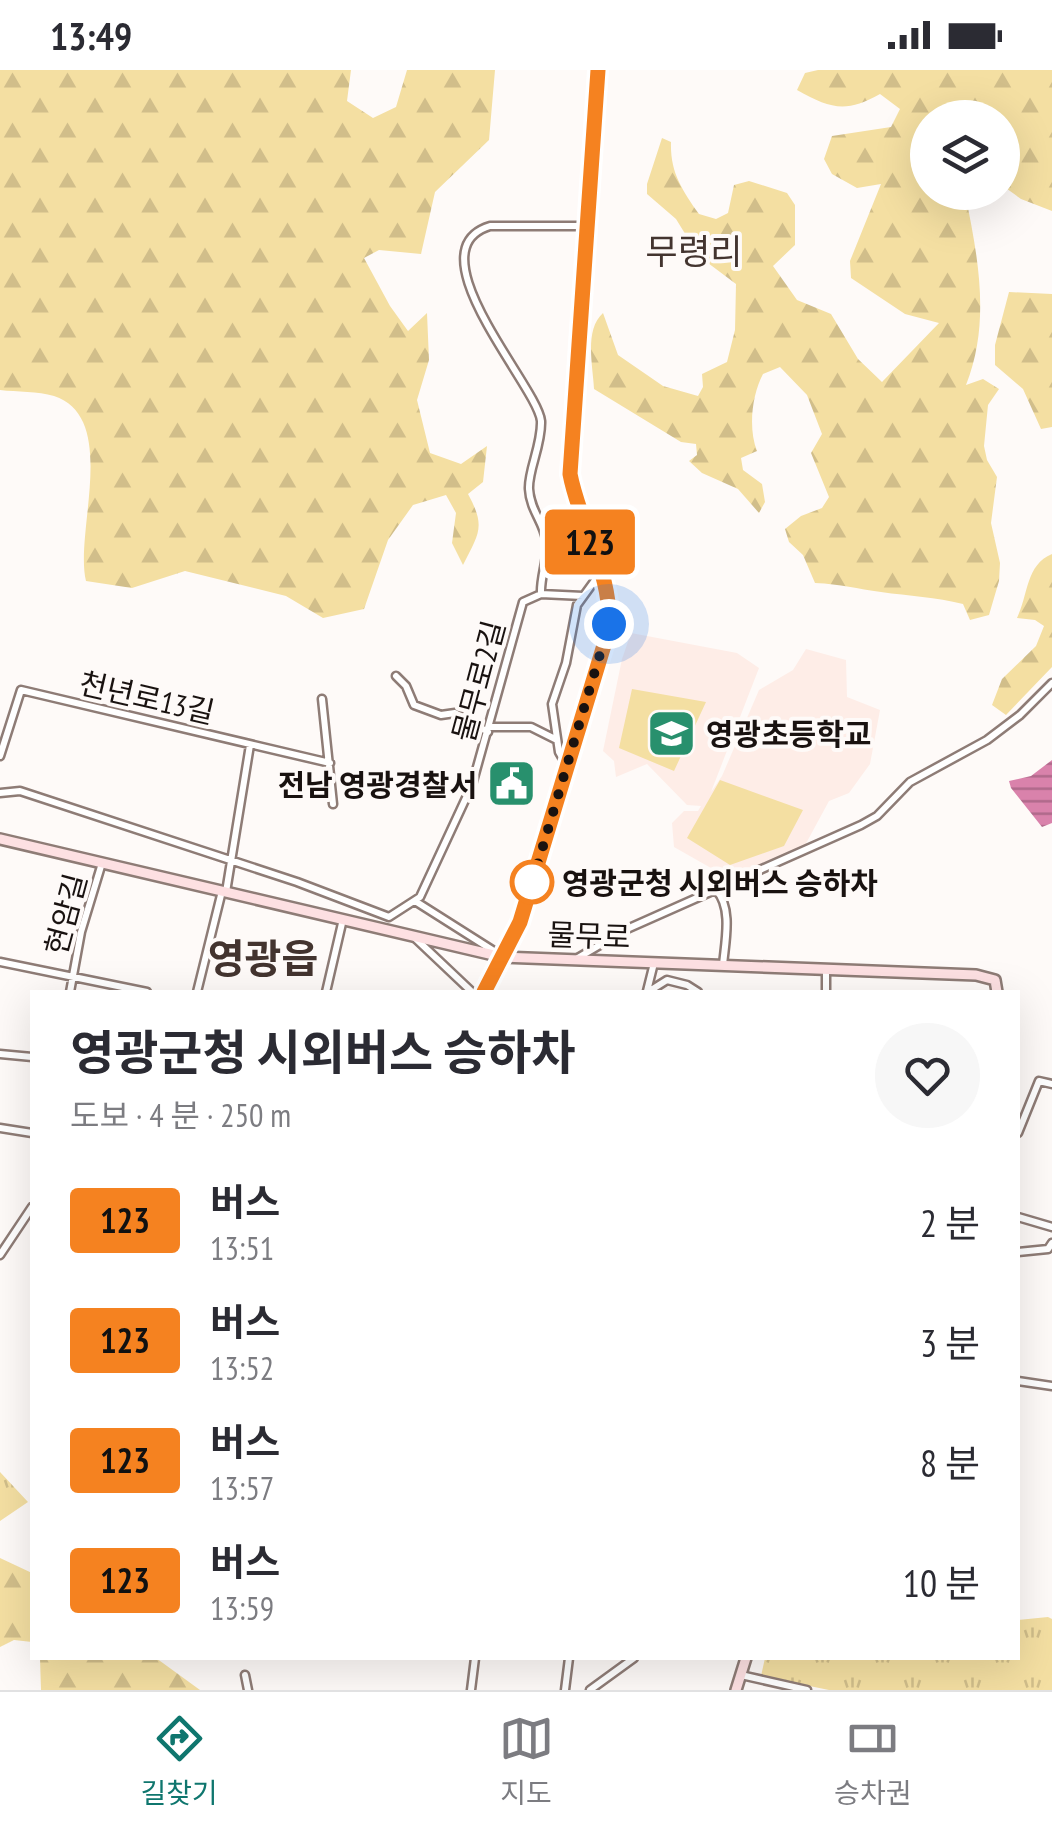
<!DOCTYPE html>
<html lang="ko">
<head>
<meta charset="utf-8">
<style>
  :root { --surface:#fff; --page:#f7f7f7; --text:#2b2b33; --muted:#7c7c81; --line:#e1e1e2; --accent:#0f766e }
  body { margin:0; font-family:"PT Sans Narrow","Noto Sans KR",sans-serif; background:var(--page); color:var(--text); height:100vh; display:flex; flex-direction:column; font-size:38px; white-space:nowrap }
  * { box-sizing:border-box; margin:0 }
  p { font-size:32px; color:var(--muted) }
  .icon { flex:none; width:55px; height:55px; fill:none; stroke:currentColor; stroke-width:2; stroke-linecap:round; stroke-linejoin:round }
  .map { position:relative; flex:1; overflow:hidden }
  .drawer { position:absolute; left:30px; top:920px; width:990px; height:670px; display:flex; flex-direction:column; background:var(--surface); border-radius:0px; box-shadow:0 10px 40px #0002 }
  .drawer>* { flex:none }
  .badge { padding:0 20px; border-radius:8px; font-size:35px; line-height:65px }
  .fabs { position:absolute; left:910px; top:30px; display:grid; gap:20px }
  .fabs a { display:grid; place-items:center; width:110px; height:110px; border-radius:50%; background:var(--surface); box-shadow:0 10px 40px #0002; font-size:50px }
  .you { position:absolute; width:50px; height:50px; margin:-25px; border:8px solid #fff; border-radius:50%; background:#1a73e8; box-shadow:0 0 0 15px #1a73e833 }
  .map>.badge { position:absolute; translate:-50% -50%; box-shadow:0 0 0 5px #fff }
  .round { display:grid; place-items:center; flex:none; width:105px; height:105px; border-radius:52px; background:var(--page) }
  .summary { display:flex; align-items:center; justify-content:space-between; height:170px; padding:0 40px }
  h1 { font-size:48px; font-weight:700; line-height:75px }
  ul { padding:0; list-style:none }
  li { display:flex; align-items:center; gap:30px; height:120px; padding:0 40px }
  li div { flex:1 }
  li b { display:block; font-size:38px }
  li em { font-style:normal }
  li .badge { min-width:110px; font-weight:700; text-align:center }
  .status { display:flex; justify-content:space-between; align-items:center; height:70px; padding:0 50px; background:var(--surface); direction:ltr }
  .status svg { height:28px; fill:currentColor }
  .dock { display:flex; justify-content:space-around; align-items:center; height:140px; border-top:2px solid var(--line); background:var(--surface); font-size:28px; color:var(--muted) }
  .dock a { display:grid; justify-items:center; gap:5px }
  .dock .selected { color:var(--accent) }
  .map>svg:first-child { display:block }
  .built { fill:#feede7 }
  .green { fill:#f4dfa2 }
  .forest { fill:url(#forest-firs) }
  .park { fill:url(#park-tufts) }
  .water { fill:url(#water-rules) }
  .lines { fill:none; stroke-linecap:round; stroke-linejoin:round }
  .minor-casing { stroke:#8e7c76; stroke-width:11 }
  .tertiary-casing { stroke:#8e7c76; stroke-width:12 }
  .secondary-casing { stroke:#8e7c76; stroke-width:14 }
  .minor { stroke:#fff; stroke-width:6 }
  .tertiary { stroke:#fff; stroke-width:8 }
  .secondary { stroke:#fde0e2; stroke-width:9 }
  .line-casing { stroke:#fff; stroke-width:22 }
  .line { stroke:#f58220; stroke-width:15 }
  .walk { stroke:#191210; stroke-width:10; stroke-dasharray:0 18 }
  .stop-dot { fill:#fff; stroke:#f58220; stroke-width:5 }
  .labels { text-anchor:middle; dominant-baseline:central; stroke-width:8; stroke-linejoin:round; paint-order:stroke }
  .street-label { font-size:30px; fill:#191210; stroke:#fefaf8 }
  .poi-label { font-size:30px; font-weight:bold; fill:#191210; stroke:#fefaf8; text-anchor:start }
  .stop-label { font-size:30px; font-weight:bold; fill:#191210; stroke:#fefaf8; text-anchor:start }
  .quarter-label { font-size:35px; fill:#43342f; stroke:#fefaf8 }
  .district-label { font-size:40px; font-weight:bold; fill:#43342f; stroke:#fefaf8 }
</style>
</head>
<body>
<div class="status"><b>13:49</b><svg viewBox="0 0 49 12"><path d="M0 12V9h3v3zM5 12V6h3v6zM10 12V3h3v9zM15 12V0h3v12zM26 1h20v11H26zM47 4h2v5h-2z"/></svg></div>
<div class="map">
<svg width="1052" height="1620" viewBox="0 0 1052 1620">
  <defs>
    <pattern id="forest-firs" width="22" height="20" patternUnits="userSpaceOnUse" patternTransform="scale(2.5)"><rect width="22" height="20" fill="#f4dfa2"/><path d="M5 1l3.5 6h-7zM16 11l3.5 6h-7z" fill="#d1be8a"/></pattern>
    <pattern id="park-tufts" width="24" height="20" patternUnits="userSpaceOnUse" patternTransform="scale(2.5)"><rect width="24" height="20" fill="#f4dfa2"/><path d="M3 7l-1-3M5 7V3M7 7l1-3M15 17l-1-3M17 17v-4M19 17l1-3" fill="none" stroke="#d1be8a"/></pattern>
    <pattern id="water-rules" width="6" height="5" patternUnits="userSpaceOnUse" patternTransform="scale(2.5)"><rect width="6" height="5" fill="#d982ab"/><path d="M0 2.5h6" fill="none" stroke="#af698a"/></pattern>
  </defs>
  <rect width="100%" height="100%" fill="#fefaf8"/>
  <path class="built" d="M631 563 737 583 759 598 711 722 722 706 759 620 793 600 806 579 846 590 847 627 880 640 870 694 849 723 829 731 803 779 736 806 718 802 674 777 672 753 684 741H698L701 736 687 735 647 694 616 707 614 691 603 681 622 589Z"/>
  <path class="green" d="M632 619 706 632 674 701 619 678Z
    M720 710 803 740 784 776 730 795 687 768Z"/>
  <path class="forest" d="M0 0H351L347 31 373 48 396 37 407 0H495L489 70 435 122 421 184 379 180 364 188 390 236 408 261 427 243 429 290 417 330 430 383 461 394 487 376 483 412 468 424C486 457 479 463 463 495L452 473 456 443 446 425 413 435 388 470 364 539 323 548 286 526 185 501 132 518 86 511C74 462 120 348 54 326 38 321 17 322 0 320Z
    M818 0H1052V141L1021 129 1003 116 1002 48H928V122L965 123C978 187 991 252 966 315L983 309 999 319 988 335 984 376 987 390 997 407 991 453 1000 493 999 511 989 545 970 550 963 534C936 527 909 526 881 522 857 519 841 514 815 513L803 485 789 472 785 459 801 446 822 438 829 427 811 383 822 364 807 325 780 297 763 304C752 325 748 358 757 381L741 388 743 400 762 414 765 432 759 443 738 419 702 403 689 391 697 385 696 374 681 372 594 319C593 296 584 260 603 243L618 285 663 316 698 326 703 317 702 304 727 292 735 260 736 214 708 193 692 175 676 149 647 124V114L662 68 671 72C670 102 682 120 699 144L716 149 728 143 734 115 749 111 787 123 795 135V175L773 196 797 230 831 244 858 289 882 312 939 253 905 244 851 208 850 191 881 114 857 118 832 104 824 89 832 66 891 57 900 39 880 24C846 43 831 39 797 20L805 3Z
    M1009 222 1052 224V357L1041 359 1023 319 995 295V275Z
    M1052 484V597L1006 645 992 635 1002 609 1036 576 1044 556 1035 550 1017 548C1028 526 1026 494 1052 484Z
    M0 1488 32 1503V1572L14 1570 0 1577Z
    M40 1588H156L200 1620H41Z"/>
  <path class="park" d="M0 1402 28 1432 0 1451Z
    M1048 1547 1052 1549V1620H829L761 1606 765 1588H1018V1550Z"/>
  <path class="water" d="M1052 690V753L1042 757 1011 718 1009 711 1031 706Z"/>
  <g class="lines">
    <defs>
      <path id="minor" d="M541 524 583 526
        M396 606 406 616 414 635 441 645 455 643 488 662
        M322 629 333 734
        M490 657H531L557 670
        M0 686 21 620 330 693
        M567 696 559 682 552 634 566 593 577 535 601 502
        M0 723 20 721 297 812 389 847 420 827 472 715 523 532 541 524C540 506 549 487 546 470 544 453 530 440 529 419 528 400 542 375 541 351 538 317 411 180 490 156H589
        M716 820C733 838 725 872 723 895
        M226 822 250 675
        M415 831 497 883
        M415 868 472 922
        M576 889 627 859 861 755 877 746 910 712 987 670 1020 645 1052 613
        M0 892 147 922
        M647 921 654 893
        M70 922 81 862 102 793
        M197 922 222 821
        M326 922 343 849
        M648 922 667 910 687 915 698 922
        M826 922V899
        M0 984 32 987
        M0 1058 32 1063
        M1018 1063 1039 1011 1052 1014
        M1018 1147 1052 1157
        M1018 1182 1048 1179 1052 1173
        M0 1185 32 1137
        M1018 1311 1052 1316
        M245 1605 248 1620
        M741 1605 807 1620
        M471 1620 475 1588
        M565 1620 569 1588
        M590 1620 634 1588"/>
      <path id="tertiary" d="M484 922 520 852 608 562C615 508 580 457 571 404L598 0"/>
      <path id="secondary" d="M0 769 502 887 976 905 995 910 997 922
        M736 1620 746 1588"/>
    </defs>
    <use href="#minor" class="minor-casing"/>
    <use href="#tertiary" class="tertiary-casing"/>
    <use href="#secondary" class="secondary-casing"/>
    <use href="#minor" class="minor"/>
    <use href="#tertiary" class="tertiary"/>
    <use href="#secondary" class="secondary"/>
  </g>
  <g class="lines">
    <defs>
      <path id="line" d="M484 922 520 852 608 562C615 508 580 457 570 404L598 0"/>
    </defs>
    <use href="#line" class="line-casing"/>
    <use href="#line" class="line"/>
    <path class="walk" d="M532 812 530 820 609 554"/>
  </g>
  <defs>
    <symbol id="school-square" viewBox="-11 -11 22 22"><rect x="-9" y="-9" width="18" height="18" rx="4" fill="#28906d" stroke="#fefaf8"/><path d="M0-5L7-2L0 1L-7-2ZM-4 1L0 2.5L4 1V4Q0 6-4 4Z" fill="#fff"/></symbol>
    <symbol id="civic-square" viewBox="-11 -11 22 22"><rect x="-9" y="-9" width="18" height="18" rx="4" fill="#28906d" stroke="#fefaf8"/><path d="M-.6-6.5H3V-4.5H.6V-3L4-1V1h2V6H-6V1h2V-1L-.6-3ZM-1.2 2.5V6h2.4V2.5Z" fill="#fff"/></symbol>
  </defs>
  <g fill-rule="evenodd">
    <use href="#school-square" x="644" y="636" width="55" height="55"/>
    <use href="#civic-square" x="484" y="686" width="55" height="55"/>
  </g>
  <circle class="stop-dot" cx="532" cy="812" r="20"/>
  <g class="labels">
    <g class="street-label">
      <text transform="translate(478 611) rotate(-75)">물무로2길</text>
      <text transform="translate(147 627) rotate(13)">천년로13길</text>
      <text transform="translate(65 844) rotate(-75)">현암길</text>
      <text transform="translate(589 865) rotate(2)">물무로</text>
    </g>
    <g class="poi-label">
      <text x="706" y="663">영광초등학교</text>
      <text x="477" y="714" text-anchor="end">전남 영광경찰서</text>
    </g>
    <g class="stop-label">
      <text x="562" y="812">영광군청 시외버스 승하차</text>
    </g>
    <g class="quarter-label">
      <text x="694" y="181">무령리</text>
    </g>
    <g class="district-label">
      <text x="263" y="888">영광읍</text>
    </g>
  </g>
</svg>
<div class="fabs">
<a><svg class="icon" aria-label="layers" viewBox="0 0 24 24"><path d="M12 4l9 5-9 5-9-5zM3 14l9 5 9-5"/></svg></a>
</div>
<div class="you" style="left:609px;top:554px"></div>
<b class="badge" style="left:590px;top:472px;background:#f58220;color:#111">123</b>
<section class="drawer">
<div class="summary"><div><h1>영광군청 시외버스 승하차</h1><p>도보 · 4 분 · 250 m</p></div><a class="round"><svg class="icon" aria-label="heart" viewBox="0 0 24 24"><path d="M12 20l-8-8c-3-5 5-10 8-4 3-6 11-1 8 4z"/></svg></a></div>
<ul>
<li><span class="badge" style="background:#f58220;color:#111">123</span><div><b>버스</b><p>13:51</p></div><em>2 분</em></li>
<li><span class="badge" style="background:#f58220;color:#111">123</span><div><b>버스</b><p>13:52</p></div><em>3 분</em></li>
<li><span class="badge" style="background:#f58220;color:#111">123</span><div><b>버스</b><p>13:57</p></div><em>8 분</em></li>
<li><span class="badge" style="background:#f58220;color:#111">123</span><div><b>버스</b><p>13:59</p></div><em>10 분</em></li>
</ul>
</section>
</div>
<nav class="dock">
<a class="selected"><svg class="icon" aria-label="directions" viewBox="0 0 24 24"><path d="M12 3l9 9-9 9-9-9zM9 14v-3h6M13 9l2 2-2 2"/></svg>길찾기</a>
<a><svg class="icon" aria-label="map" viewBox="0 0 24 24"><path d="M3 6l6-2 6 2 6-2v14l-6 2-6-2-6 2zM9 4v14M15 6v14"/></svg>지도</a>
<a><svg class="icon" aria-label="tickets" viewBox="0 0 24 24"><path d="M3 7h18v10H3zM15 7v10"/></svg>승차권</a>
</nav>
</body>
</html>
